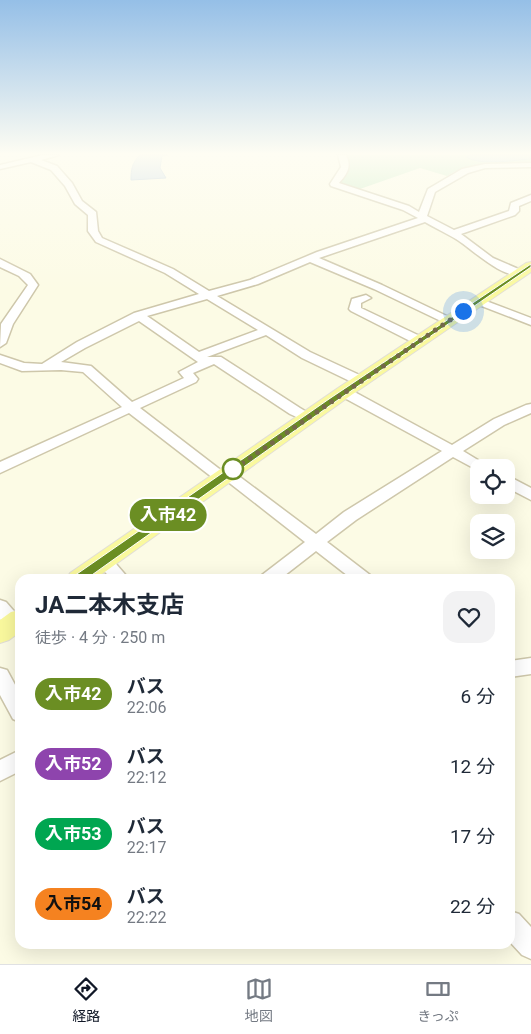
<!DOCTYPE html>
<html lang="ja">
<head>
<meta charset="utf-8">
<style>
  :root { --surface:#fff; --page:#f2f2f3; --text:#1f2937; --muted:#747a83; --line:#e0e1e3; --accent:#111827 }
  body { margin:0; font-family:Roboto,"Noto Sans JP",sans-serif; background:var(--page); color:var(--text); height:100vh; display:flex; flex-direction:column; font-size:19px; white-space:nowrap }
  * { box-sizing:border-box; margin:0 }
  p { font-size:16px; color:var(--muted) }
  .icon { flex:none; width:28px; height:28px; fill:none; stroke:currentColor; stroke-width:2; stroke-linecap:round; stroke-linejoin:round }
  .map { position:relative; flex:1; overflow:hidden }
  .side { position:absolute; left:15px; top:574px; width:500px; height:375px; display:flex; flex-direction:column; background:var(--surface); border-radius:15px; box-shadow:0 5px 20px #0002 }
  .side>* { flex:none }
  .badge { padding:0 10px; border-radius:16px; font-size:18px; line-height:32px }
  .buttons { position:absolute; left:470px; top:459px; display:grid; gap:10px }
  .buttons a { display:grid; place-items:center; width:45px; height:45px; border-radius:10px; background:var(--surface); box-shadow:0 5px 20px #0002; font-size:25px }
  .you { position:absolute; width:25px; height:25px; margin:-12px; border:4px solid #fff; border-radius:50%; background:#1a73e8; box-shadow:0 0 0 8px #1a73e833 }
  .map>.badge { position:absolute; translate:-50% -50%; box-shadow:0 0 0 2px #fff }
  .round { display:grid; place-items:center; flex:none; width:52px; height:52px; border-radius:15px; background:var(--page) }
  .headline { display:flex; align-items:center; justify-content:space-between; height:85px; padding:0 20px }
  h1 { font-size:24px; font-weight:700; line-height:38px }
  ul { padding:0; list-style:none }
  li { display:flex; align-items:center; gap:15px; height:70px; padding:0 20px }
  li div { flex:1 }
  li b { display:block; font-size:19px }
  li em { font-style:normal }
  li .badge { min-width:55px; font-weight:700; text-align:center }
  .tab-bar { display:flex; justify-content:space-around; align-items:center; height:70px; border-top:1px solid var(--line); background:var(--surface); font-size:14px; color:var(--muted) }
  .tab-bar a { display:grid; justify-items:center; gap:2px }
  .tab-bar .on { color:var(--accent) }
  .map>svg:first-child { display:block }
  .green { fill:#c5eac3 }
  .water { fill:#b9cfe6; stroke:#a0bbd7 }
  .lines { fill:none; stroke-linecap:round; stroke-linejoin:round }
  .minor-casing { stroke:#cec7ab; stroke-width:3 }
  .major-casing { stroke:#e1ded7; stroke-width:2 }
  .minor { fill:#fff; fill-rule:evenodd }
  .major { fill:#faf99e; fill-rule:evenodd }
  .line { fill:#6b8e23; stroke:#fff }
  .walk { stroke:#75694a; stroke-width:5; stroke-dasharray:0 9 }
  .stop-dot { fill:#fff; stroke:#6b8e23; stroke-width:2.5 }
</style>
</head>
<body>
<div class="map">
<svg width="531" height="964" viewBox="0 0 531 964">
  <rect width="100%" height="100%" fill="#fcfbe5"/>
  <path class="green" d="M344 155H531V163C503 164 471 160 447 176L420 168 357 190 336 184 343 177Z"/>
  <path class="water" d="M140 155H168L162 156 160 168 166 178 131 180C131 169 132 163 140 155Z
    M469 155H531V159C515 160 479 166 467 157Z"/>
  <g class="lines">
    <defs>
      <path id="minor" d="M43 155H59L41 160 57 166 72 183 82 201 96 212 98 231 102 238 173 269 209 291 250 280 317 252 418 218 403 210 331 186 330 184 341 167 338 155H346C352 167 347 174 339 183L409 206 419 212 428 189 462 169 485 164 531 163V167L485 168 468 173 435 192 427 216 454 230 509 211 511 203 531 195V201L519 206V211L515 215 461 234 493 258 523 271 524 273 523 275C503 280 471 248 456 239 446 233 435 228 425 222L319 258 382 285 453 319 455 321 453 323H445L374 289 310 262 258 284 217 296 310 352 366 378 367 381 366 384H356L302 358 266 335 207 357H221L300 408 315 417 313 420H303L290 414 214 364 193 373 198 379 196 382 140 408 222 471H232L316 534 344 512 442 451 339 395 338 392 339 389H349L452 445 494 419 526 405 531 404V413L504 425 463 451 491 468H479V471L453 457 356 520 327 542 370 575 372 579H352L316 551 280 579H260L262 575 305 542 227 481H217L129 413 0 473V462L122 407 83 372 61 370 22 371 0 363V355L24 363 42 364 77 342 134 313 199 294 165 273 96 242 88 231V215L75 204 65 186 51 170 31 162 0 169V165ZM207 299 258 330 199 352 147 316ZM139 321 198 362 179 372 184 378 132 402 91 366 61 362 85 348Z
        M0 259 30 274 38 285 13 324 6 343 0 347 1 324 28 285 19 276 0 267Z
        M366 295 371 298 361 303V308L424 338 426 341 424 344H416L351 311 349 309 352 299Z
        M478 298 531 318V325L474 303 473 301 474 299Z
        M506 475 531 488V500L506 487Z
        M104 555 110 557 129 579H111L96 561 98 557Z
        M0 600 6 602 20 618V628C10 631 6 627 0 619Z
        M531 658V674L510 677V661Z
        M0 668 7 670 20 694V722L13 719 0 695Z
        M20 750V771L0 781V760Z
        M510 911 519 914 531 927V959L522 955 510 942Z"/>
      <path id="major" d="M531 262V272L350 396 95 579H67L70 573 338 388 526 263Z
        M20 610V632L9 640 0 643V620L11 612Z"/>
    </defs>
    <use href="#minor" class="minor-casing"/>
    <use href="#major" class="major-casing"/>
    <use href="#minor" class="minor"/>
    <use href="#major" class="major"/>
  </g>
  <linearGradient id="sky" x2="0" y2="1"><stop stop-color="#95bfe7"/><stop offset="0.53" stop-color="#fefdf3"/><stop offset="1" stop-color="#fefdf3" stop-opacity="0"/></linearGradient>
  <rect width="531" height="290" fill="url(#sky)"/>
  <path class="line" d="M531 264V267L335 402 82 582H74L73 579 74 576 329 399Z"/>
  <g class="lines">
    <path class="walk" d="M233 469 227 474 463 311"/>
  </g>
  <circle class="stop-dot" cx="233" cy="469" r="10"/>
</svg>
<div class="buttons">
<a><svg class="icon" aria-label="locate" viewBox="0 0 24 24"><circle cx="12" cy="12" r="6"/><path d="M12 2v4M12 18v4M2 12h4M18 12h4"/></svg></a>
<a><svg class="icon" aria-label="layers" viewBox="0 0 24 24"><path d="M12 4l9 5-9 5-9-5zM3 14l9 5 9-5"/></svg></a>
</div>
<div class="you" style="left:463px;top:311px"></div>
<b class="badge" style="left:168px;top:515px;background:#6b8e23;color:#fff">入市42</b>
<section class="side">
<div class="headline"><div><h1>JA二本木支店</h1><p>徒歩 · 4 分 · 250 m</p></div><a class="round"><svg class="icon" aria-label="heart" viewBox="0 0 24 24"><path d="M12 20l-8-8c-3-5 5-10 8-4 3-6 11-1 8 4z"/></svg></a></div>
<ul>
<li><span class="badge" style="background:#6b8e23;color:#fff">入市42</span><div><b>バス</b><p>22:06</p></div><em>6 分</em></li>
<li><span class="badge" style="background:#8e44ad;color:#fff">入市52</span><div><b>バス</b><p>22:12</p></div><em>12 分</em></li>
<li><span class="badge" style="background:#00a651;color:#fff">入市53</span><div><b>バス</b><p>22:17</p></div><em>17 分</em></li>
<li><span class="badge" style="background:#f58220;color:#111">入市54</span><div><b>バス</b><p>22:22</p></div><em>22 分</em></li>
</ul>
</section>
</div>
<nav class="tab-bar">
<a class="on"><svg class="icon" aria-label="directions" viewBox="0 0 24 24"><path d="M12 3l9 9-9 9-9-9zM9 14v-3h6M13 9l2 2-2 2"/></svg>経路</a>
<a><svg class="icon" aria-label="map" viewBox="0 0 24 24"><path d="M3 6l6-2 6 2 6-2v14l-6 2-6-2-6 2zM9 4v14M15 6v14"/></svg>地図</a>
<a><svg class="icon" aria-label="tickets" viewBox="0 0 24 24"><path d="M3 7h18v10H3zM15 7v10"/></svg>きっぷ</a>
</nav>
</body>
</html>
